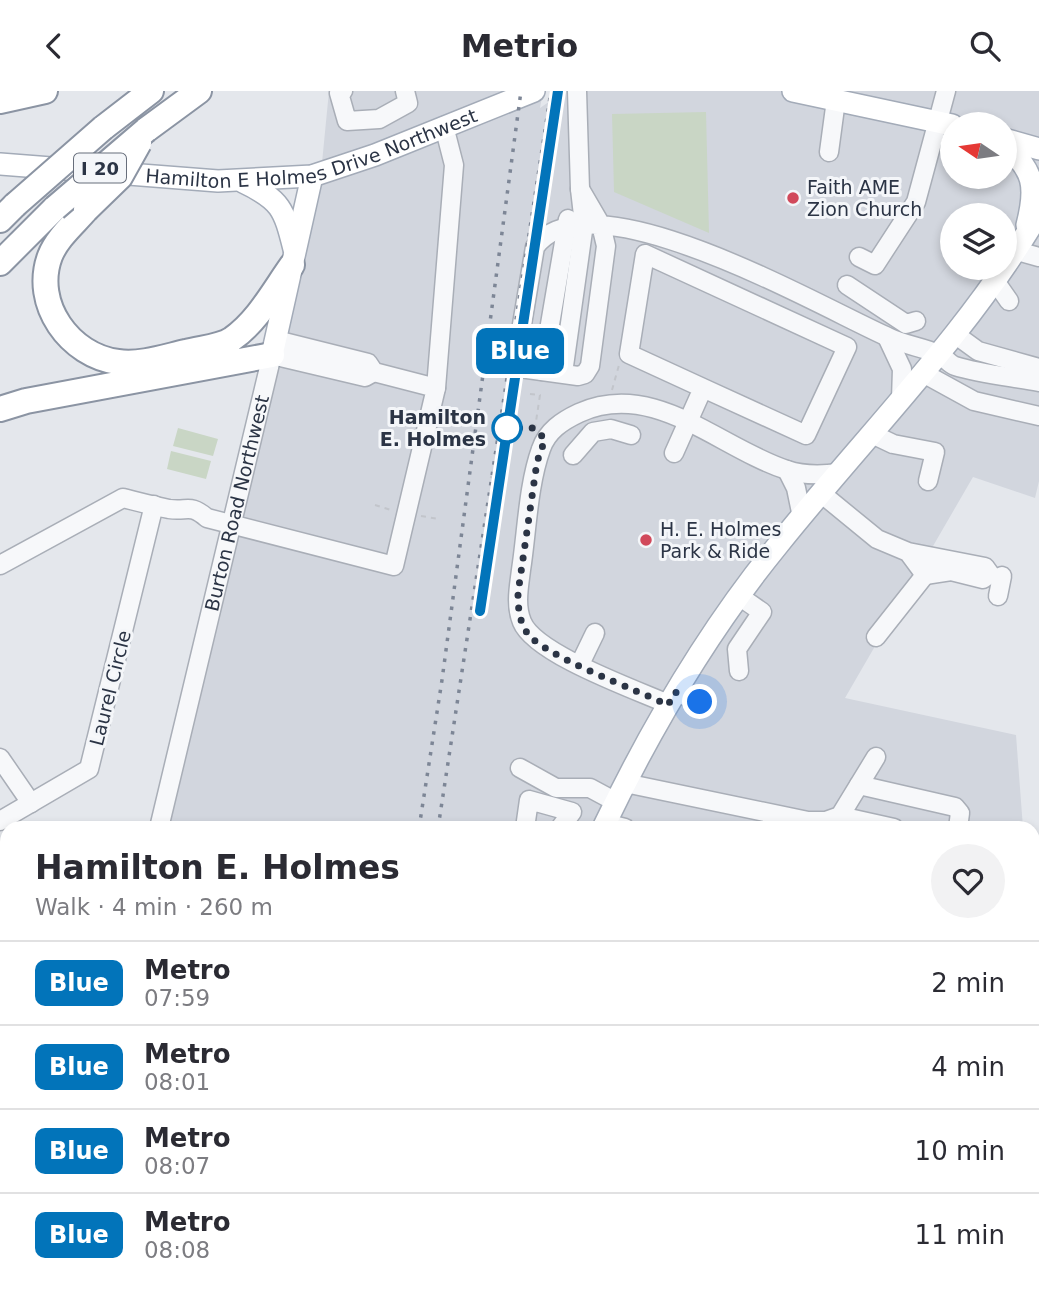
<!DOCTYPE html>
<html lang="en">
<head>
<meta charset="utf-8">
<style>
  :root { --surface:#fff; --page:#f2f2f3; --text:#2b2b33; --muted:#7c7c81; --line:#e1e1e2 }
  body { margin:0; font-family:"DejaVu Sans",sans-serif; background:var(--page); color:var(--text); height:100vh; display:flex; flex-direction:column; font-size:26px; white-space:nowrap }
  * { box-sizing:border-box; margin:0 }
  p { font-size:23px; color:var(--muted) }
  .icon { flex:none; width:38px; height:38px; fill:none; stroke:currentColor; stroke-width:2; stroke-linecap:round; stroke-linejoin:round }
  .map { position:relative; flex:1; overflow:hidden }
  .sheet { position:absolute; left:0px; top:730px; width:1040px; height:471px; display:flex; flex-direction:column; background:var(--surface); border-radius:21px 21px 0 0; box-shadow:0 4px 10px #0003 }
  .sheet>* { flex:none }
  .badge { padding:0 14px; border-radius:10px; font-size:24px; line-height:46px }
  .needle { width:46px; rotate:283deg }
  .controls { position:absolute; left:940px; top:21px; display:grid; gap:14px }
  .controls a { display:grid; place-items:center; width:77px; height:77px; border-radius:50%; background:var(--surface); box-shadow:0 4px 10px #0003; font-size:35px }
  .you { position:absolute; width:35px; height:35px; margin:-18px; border:5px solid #fff; border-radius:50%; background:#1a73e8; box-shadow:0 0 0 10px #1a73e833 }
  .map>.badge { position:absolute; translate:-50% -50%; box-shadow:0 0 0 4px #fff }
  .round { display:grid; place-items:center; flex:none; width:74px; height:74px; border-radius:37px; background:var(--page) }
  .summary { display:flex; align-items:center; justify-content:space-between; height:119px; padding:0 35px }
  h1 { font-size:33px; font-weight:700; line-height:52px }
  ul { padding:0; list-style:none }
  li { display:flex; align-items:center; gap:21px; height:84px; padding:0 35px; border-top:2px solid var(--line) }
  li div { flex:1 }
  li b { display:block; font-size:26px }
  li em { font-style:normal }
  li .badge { min-width:77px; font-weight:700; text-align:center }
  header { display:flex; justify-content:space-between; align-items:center; height:91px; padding:0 35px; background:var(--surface); font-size:32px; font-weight:700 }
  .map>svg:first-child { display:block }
  .built { fill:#d2d6de; fill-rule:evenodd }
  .green { fill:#c9d6c5 }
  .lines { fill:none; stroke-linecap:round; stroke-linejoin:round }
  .minor-casing { stroke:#a9aeb7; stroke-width:21 }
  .major-casing { stroke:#a3abb8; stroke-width:24 }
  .highway-casing { stroke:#8b94a3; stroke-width:28 }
  .path { stroke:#c2c5cb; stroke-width:2; stroke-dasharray:5 5; stroke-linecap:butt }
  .minor { stroke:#f7f8fa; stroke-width:18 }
  .major { stroke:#fff; stroke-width:21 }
  .highway { stroke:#fff; stroke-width:24 }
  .rail { stroke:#7d8696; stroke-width:3.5; stroke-dasharray:3.5 7; stroke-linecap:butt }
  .highway-bridge-casing { stroke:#8b94a3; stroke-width:28; stroke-linecap:butt }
  .highway-bridge { stroke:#fff; stroke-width:24 }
  .line-casing { stroke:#fff; stroke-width:16 }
  .line { stroke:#0274ba; stroke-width:10 }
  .walk { stroke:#2b3445; stroke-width:7; stroke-dasharray:0 12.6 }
  .poi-dot { fill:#d1495b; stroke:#f4f6f9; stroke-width:2.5 }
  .stop-dot { fill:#fff; stroke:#0274ba; stroke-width:3.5 }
  .labels { text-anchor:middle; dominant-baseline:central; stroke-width:6; stroke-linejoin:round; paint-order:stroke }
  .shield { fill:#f4f6f9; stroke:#676e7b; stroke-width:2 }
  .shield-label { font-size:18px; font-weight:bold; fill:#2b3445 }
  .street-label { font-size:19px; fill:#2b3445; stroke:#f4f6f9 }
  .poi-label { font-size:19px; fill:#2b3445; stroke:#f4f6f9; text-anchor:start }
  .stop-label { font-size:19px; font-weight:bold; fill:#2b3445; stroke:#f4f6f9; text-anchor:end }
</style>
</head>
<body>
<header><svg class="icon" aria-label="back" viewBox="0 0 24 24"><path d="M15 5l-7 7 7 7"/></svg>Metrio<svg class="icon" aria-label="search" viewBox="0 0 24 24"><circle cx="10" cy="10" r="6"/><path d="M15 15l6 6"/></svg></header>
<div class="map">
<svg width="1039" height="1199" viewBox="0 0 1039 1199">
  <rect width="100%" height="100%" fill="#e4e7ec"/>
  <path class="built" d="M329 0H543L540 17 565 0H790L842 13 849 0H1039V390L1035 407 973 386 845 607 1016 644 1023 737H158L321 82ZM952 33H1004V86H952ZM952 124H1004V177H952Z
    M325 1194H771L769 1199H325Z"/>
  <path class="green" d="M706 21 709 142 614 101 612 23Z
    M178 337 218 348 213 365 173 355Z
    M171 360 211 370 206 388 167 378Z"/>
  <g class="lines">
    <defs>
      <g id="minor">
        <path d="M343 0 339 2 347 30 379 28 408 12 405 0"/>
        <path d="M829 61 836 9"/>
        <path d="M580 98 601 134 606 155 590 275 585 283 578 285 520 277 516 269 535 156C589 81 822 217 888 246 904 254 922 256 938 263 944 265 949 273 955 275 980 283 1013 286 1039 291"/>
        <path d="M1017 160 1039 166"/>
        <path d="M859 166 875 174 916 111 946 0"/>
        <path d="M986 177 1009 210"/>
        <path d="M847 194 906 233 916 230"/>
        <path d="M956 244 978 260 1039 277"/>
        <path d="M887 246 902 278 901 308"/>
        <path d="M542 280 568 128"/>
        <path d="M563 282 584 133 580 98 577 0"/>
        <path d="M923 282 974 310 1039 325"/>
        <path d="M436 297 454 74 444 35"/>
        <path d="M872 343 893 353 935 361 928 390"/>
        <path d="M674 362 703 297 629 263 645 163 847 256 806 344 703 297"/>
        <path d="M573 364 593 341 611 338 631 344"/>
        <path d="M787 379 796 397 802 426"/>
        <path d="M822 403 877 448 908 461 985 476 990 483 983 488 951 480 925 484 908 461"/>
        <path d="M0 474 123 407C139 411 154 415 169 418 188 421 189 412 207 427L394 475 436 297 374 281 368 272 276 249"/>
        <path d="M739 505 762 521 737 558 739 580"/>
        <path d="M998 505 1002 485"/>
        <path d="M876 546 925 484"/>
        <path d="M580 573 595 542"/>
        <path d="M675 601 700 611"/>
        <path d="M668 613C634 598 535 563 522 531 515 514 519 496 521 479 527 440 528 394 541 358 547 340 562 330 579 322 654 288 719 357 787 379 804 385 822 384 839 382"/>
        <path d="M0 667 31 712"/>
        <path d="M520 677 556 697H590L616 711"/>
        <path d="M625 692 808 730H826L840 725 876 666"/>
        <path d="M859 694 955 716 960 722 958 737"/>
        <path d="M840 725 894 737"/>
        <path d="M0 730 89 678 154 414"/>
        <path d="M605 732 625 737"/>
        <path id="s1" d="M159 737 272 264 365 286 374 281"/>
        <path d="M525 737 529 709 572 721 560 737"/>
        <path d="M0 1070 7 1071"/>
        <path d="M505 1194 526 1199"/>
        <path d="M944 1194 969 1199"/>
        <path d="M42 1199 43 1194"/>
        <path d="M766 1199V1194"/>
        <path d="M844 1199 845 1194"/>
      </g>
      <g id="major">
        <path d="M793 0 952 34"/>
        <path d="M1004 48 1039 58"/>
        <path d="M1004 52C1034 80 1037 95 1027 134"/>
        <path id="s2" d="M0 73 218 90 312 85 375 64 534 0"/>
        <path d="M243 91C281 109 284 118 294 158"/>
        <path d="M272 264 312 85"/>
        <path d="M603 737C651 637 707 541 778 454 866 344 967 244 1039 122"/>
        <path d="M369 1199 372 1194"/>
      </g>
      <path id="highway" d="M0 10 45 0
        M103 37 151 0
        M146 39 199 0
        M86 119C74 133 57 147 50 165 32 213 70 265 118 271 141 274 164 266 186 261 200 257 221 256 232 248 258 230 274 199 292 174
        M0 129 15 114
        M0 172 55 117
        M0 318 26 310 272 264"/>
    </defs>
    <use href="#minor" class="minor-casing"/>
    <use href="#major" class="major-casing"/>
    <use href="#highway" class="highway-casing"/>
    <path class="path" d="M612 299 619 274
      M530 303 540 304 535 337
      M490 386 504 388
      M375 414 391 419
      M421 425 439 428"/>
    <use href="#minor" class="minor"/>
    <use href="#major" class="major"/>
    <use href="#highway" class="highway"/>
    <path class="rail" d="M419 737 442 589 521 0
      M438 737 551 0
      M292 1199 294 1194
      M319 1199 320 1194"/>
    <defs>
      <path id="highway-bridge" d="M15 114 103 37
        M55 117 146 39
        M86 119 120 86 139 52"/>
    </defs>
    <use href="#highway-bridge" class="highway-bridge-casing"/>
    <use href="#highway-bridge" class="highway-bridge"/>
  </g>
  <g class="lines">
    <defs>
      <path id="line" d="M480 520 558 0"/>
    </defs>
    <use href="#line" class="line-casing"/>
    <use href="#line" class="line"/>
    <path class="walk" d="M507 337H534L545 348 537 371 518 502C518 516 519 531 528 543 546 566 637 599 668 614L675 601 700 611"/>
  </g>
  <g class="poi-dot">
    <circle cx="793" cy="107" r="7"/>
    <circle cx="646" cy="449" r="7"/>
  </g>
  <circle class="stop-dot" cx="507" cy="337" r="14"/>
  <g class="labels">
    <rect class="shield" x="74" y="62.5" width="52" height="29" rx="5"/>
    <g class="shield-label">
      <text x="100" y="77">I 20</text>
    </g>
    <g class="street-label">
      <text stroke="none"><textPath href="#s2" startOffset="317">Hamilton E Holmes Drive Northwest</textPath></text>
      <text stroke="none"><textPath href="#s1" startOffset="334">Burton Road Northwest</textPath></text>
      <text transform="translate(110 597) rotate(-76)">Laurel Circle</text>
    </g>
    <g class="poi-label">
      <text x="807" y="96">Faith AME<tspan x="807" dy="22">Zion Church</tspan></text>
      <text x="660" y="438">H. E. Holmes<tspan x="660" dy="22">Park &amp; Ride</tspan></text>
    </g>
    <g class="stop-label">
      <text x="486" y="326">Hamilton<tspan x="486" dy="22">E. Holmes</tspan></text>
    </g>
  </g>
</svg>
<div class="controls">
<a><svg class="needle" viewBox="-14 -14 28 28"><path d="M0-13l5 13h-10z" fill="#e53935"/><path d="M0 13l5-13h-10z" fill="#7c7c81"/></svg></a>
<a><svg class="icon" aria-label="layers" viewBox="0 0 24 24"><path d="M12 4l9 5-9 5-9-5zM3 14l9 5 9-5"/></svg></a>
</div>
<div class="you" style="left:700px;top:611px"></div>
<b class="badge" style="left:520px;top:260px;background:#0274ba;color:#fff">Blue</b>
<section class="sheet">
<div class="summary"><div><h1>Hamilton E. Holmes</h1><p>Walk · 4 min · 260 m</p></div><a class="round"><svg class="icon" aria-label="heart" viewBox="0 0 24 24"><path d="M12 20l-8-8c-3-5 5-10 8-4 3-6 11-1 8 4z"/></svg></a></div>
<ul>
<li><span class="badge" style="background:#0274ba;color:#fff">Blue</span><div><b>Metro</b><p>07:59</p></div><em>2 min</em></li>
<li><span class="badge" style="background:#0274ba;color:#fff">Blue</span><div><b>Metro</b><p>08:01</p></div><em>4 min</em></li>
<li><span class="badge" style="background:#0274ba;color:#fff">Blue</span><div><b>Metro</b><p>08:07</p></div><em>10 min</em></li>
<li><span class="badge" style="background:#0274ba;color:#fff">Blue</span><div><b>Metro</b><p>08:08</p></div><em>11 min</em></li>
</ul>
</section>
</div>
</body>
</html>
